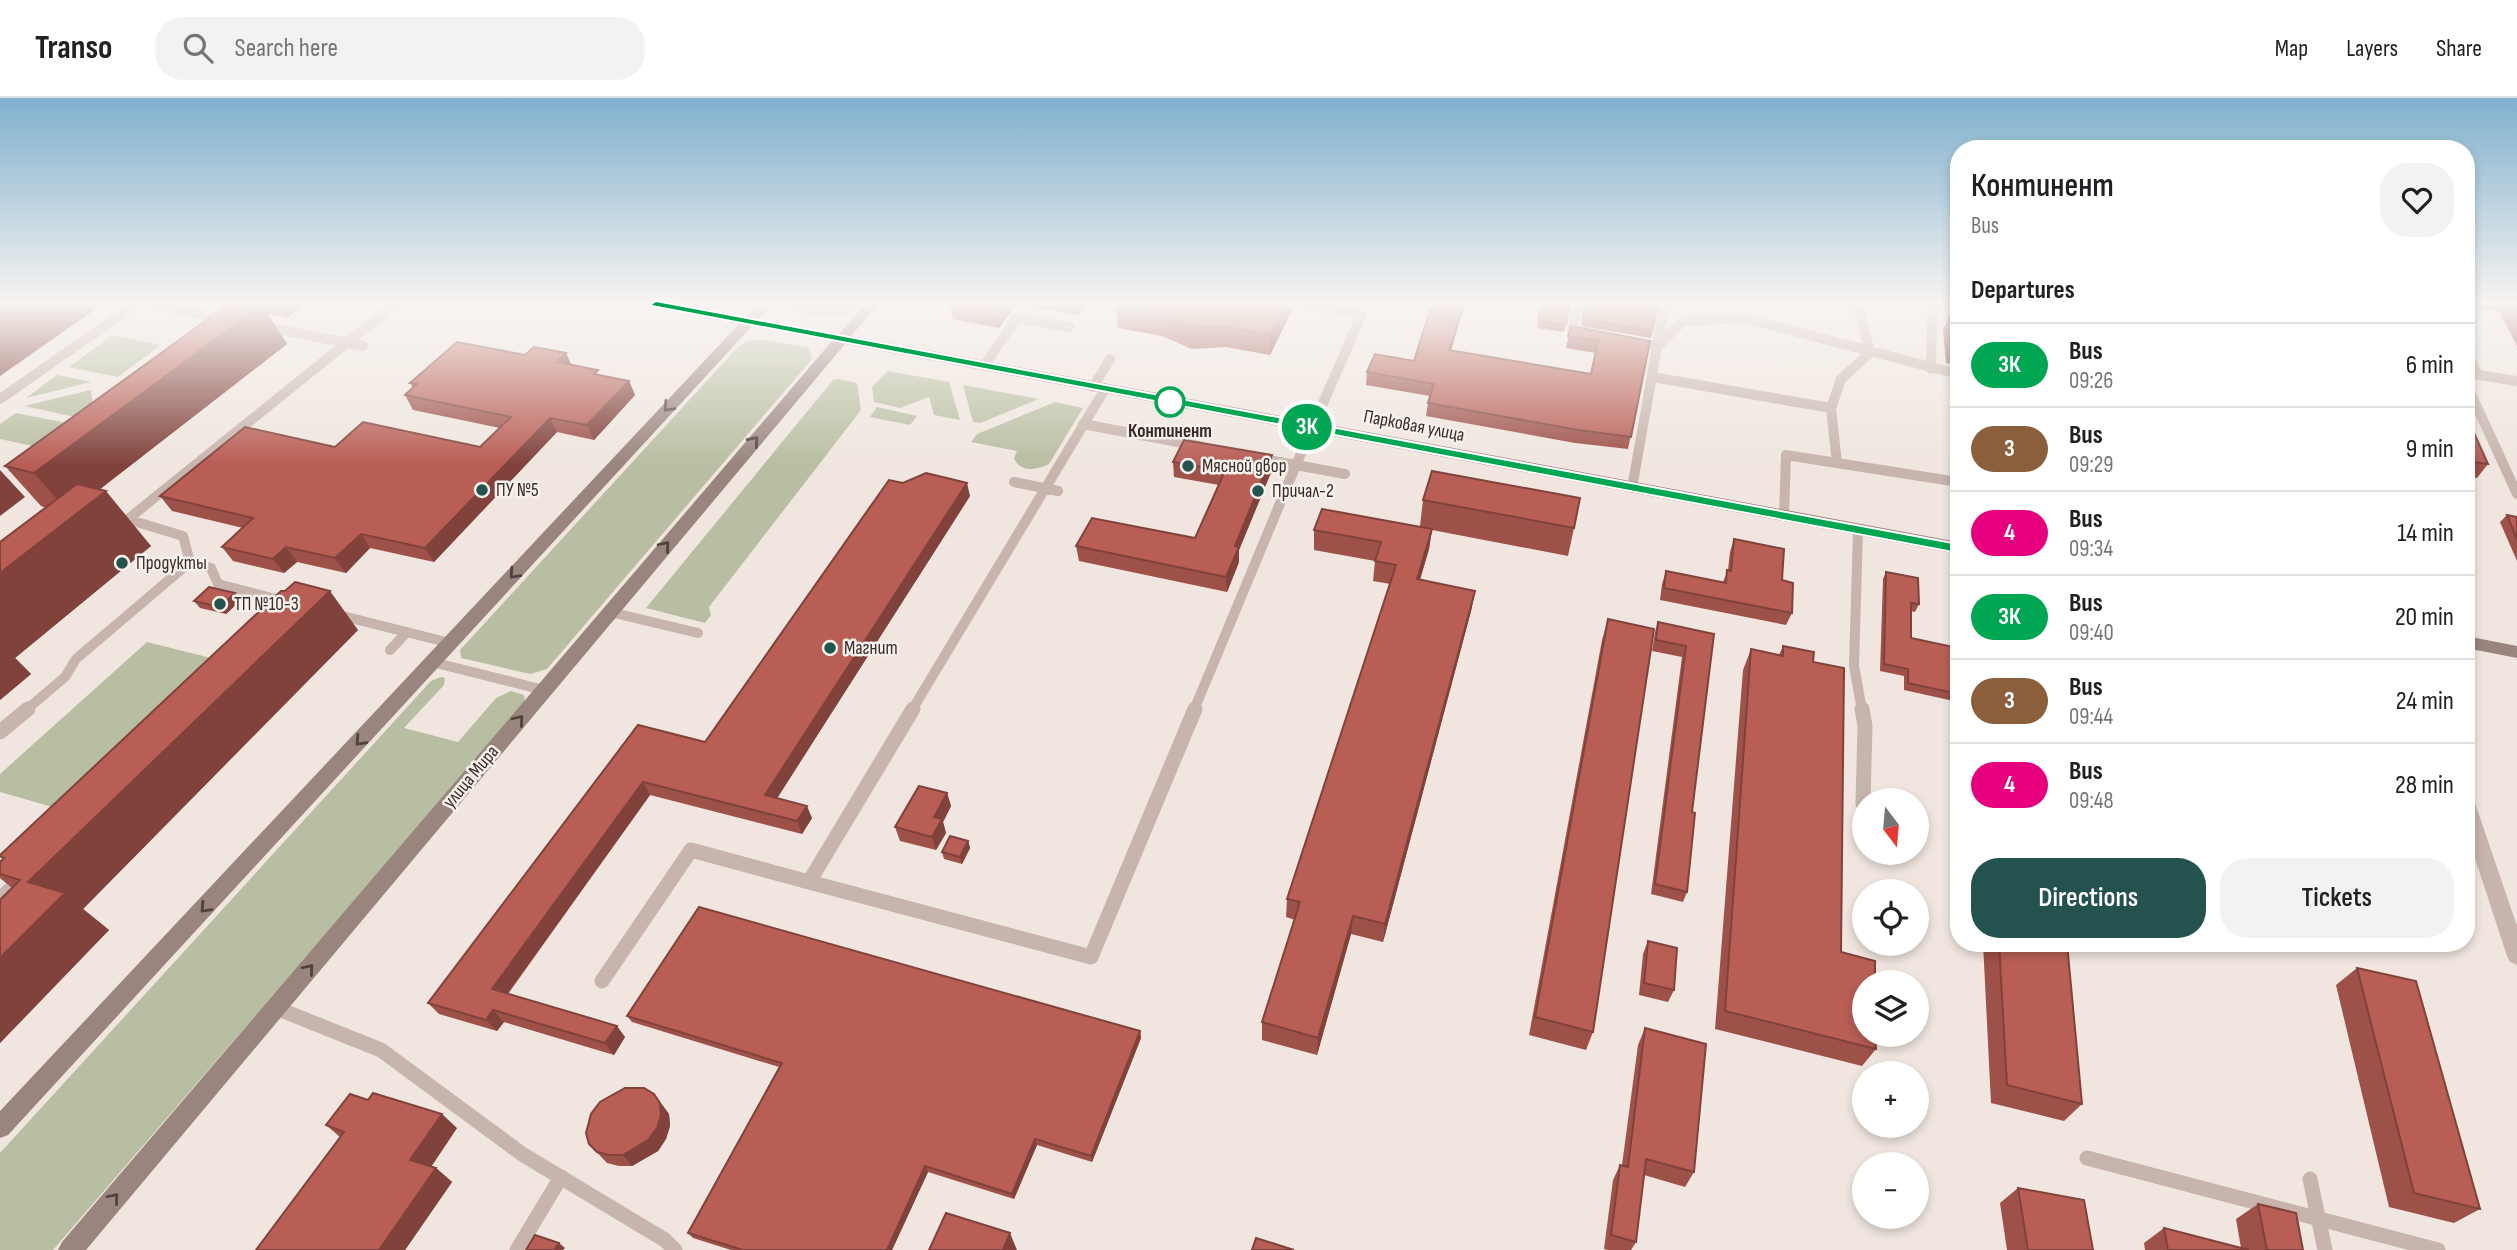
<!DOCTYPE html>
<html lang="en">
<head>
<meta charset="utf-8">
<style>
  :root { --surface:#fff; --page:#f2f2f2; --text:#202124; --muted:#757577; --line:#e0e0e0; --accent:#24534f }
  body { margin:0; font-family:"Sofia Sans Condensed",sans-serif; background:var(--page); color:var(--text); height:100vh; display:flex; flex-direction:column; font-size:26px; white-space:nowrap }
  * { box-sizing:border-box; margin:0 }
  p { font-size:23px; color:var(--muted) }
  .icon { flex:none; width:38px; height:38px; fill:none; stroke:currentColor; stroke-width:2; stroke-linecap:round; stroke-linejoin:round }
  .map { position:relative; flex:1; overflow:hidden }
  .drawer { position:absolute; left:1950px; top:42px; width:525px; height:812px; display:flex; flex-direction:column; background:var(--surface); border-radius:28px; box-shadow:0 4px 10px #0003 }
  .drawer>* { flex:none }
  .badge { padding:0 14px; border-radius:23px; font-size:24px; line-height:46px }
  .needle { width:46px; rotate:164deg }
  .fabs { position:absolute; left:1852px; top:690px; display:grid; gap:14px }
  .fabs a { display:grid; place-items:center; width:77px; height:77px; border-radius:50%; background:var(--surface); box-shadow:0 4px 10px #0003; font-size:35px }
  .map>.badge { position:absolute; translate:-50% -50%; box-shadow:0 0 0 4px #fff }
  h2 { padding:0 21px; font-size:26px; line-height:63px }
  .round { display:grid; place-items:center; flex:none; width:74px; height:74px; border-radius:28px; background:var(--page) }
  .summary { display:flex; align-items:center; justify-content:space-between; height:119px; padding:0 21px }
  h1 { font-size:33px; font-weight:600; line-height:52px }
  .button { display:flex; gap:14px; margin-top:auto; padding:14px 21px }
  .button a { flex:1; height:80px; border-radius:28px; background:var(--accent); color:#fff; font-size:28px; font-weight:600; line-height:80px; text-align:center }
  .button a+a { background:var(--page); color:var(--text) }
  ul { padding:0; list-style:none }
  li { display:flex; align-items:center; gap:21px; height:84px; padding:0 21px; border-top:2px solid var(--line) }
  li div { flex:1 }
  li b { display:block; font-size:26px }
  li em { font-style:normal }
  li .badge { min-width:77px; font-weight:700; text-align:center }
  header { display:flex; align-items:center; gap:42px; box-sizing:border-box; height:98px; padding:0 35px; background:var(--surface); border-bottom:2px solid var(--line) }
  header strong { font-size:33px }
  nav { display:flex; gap:38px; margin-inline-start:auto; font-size:24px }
  .search { width:490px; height:63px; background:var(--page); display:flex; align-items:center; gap:18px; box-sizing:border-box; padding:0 24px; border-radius:28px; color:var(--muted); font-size:26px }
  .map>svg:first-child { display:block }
  .green { fill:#b8bea1 }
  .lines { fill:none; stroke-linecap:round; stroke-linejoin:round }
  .service-far1 { stroke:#c7b4ac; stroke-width:10 }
  .service { stroke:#c7b4ac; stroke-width:15 }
  .minor { fill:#c7b4ac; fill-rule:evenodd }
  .secondary { fill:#9a847e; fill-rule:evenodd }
  .wall { fill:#9e5149 }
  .shaded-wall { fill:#81423c }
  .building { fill:#b85e55; stroke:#81423c; stroke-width:2 }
  .oneway { stroke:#4f423f }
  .line { fill:#00a651; stroke:#fff; stroke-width:2 }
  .stop-dot { fill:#fff; stroke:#00a651; stroke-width:3.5 }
  .poi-dot { fill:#24534f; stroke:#f8f0eb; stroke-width:2.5 }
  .labels { text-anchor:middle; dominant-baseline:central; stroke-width:5; stroke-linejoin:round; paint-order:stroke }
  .street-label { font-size:19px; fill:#362c2a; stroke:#f8f0eb }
  .stop-label { font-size:19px; font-weight:bold; fill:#362c2a; stroke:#f8f0eb }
  .poi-label { font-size:19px; fill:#362c2a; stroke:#f8f0eb; text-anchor:start }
</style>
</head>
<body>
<header>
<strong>Transo</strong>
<div class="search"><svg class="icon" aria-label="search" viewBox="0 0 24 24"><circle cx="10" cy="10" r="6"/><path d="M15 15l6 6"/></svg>Search here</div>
<nav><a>Map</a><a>Layers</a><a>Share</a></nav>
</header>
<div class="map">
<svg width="2517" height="1152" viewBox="0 0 2517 1152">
  <rect width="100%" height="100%" fill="#f0e6df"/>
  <path class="green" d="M861 206C842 228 816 217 791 213L789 207Z
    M113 237 161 247 118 279 69 269Z
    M759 241 809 250 812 261 547 571 530 576 461 560 460 552 738 249 747 243Z
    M888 273 949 284 960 322 934 317 929 299 900 310 874 304 872 289Z
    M57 277 91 284 26 300Z
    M838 281 857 285 861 312 709 509 711 517 705 525 646 510 833 282Z
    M963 287 1039 301 980 325 973 324Z
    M91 292 94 323 24 308Z
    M1055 304 1083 310 1049 366C1036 372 1020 375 1014 360L1017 353 971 344 977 336Z
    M877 309 917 318 910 327 870 319Z
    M16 315 82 328 51 352 0 341V326Z
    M147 544 215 561 56 710 0 694V676Z
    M441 579 445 580 444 587 404 630 458 644 496 600 511 593 524 597 525 605 53 1152H0V1055L431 583Z"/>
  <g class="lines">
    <path class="service-far1" d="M151 206 226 221
      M1578 206 1572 234 1580 235
      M261 228 363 248
      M1657 248 1665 206
      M1657 249 1683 223 1743 220 1958 276
      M2466 251 2477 276
      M984 268 1017 220 1069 229
      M1931 271 1932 219 1939 206
      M2466 275 2517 283
      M1652 279 1831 310 1837 365
      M2466 285 2517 396
      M1093 289 1110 261
      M0 301 136 206
      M1831 310 1841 281 1870 255 1860 214 1845 206
      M1083 326 1199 348
      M1258 360 1296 367 1362 216 1304 206
      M1014 384 1058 393
      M1632 390 1657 249 1650 247
      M1784 418 1786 357 1958 384
      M130 422 183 438 190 464
      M117 430 395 206
      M1858 432 1854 568 1862 612
      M610 514 698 535
      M335 516 450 545
      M390 552 407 534
      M432 564 544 592
      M26 612 65 579 76 561 190 464 211 470 218 486 287 504
      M912 612 1105 291
      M1194 612 1296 367 1345 376"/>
    <path class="service" d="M1862 611 1865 628 1863 705
      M0 634 28 611
      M809 784 1091 859 1195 611
      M0 801 24 779
      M602 883 691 752 809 784 913 611
      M276 910 381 952 522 1056 665 1142 675 1152
      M2087 1060 2438 1152
      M2310 1081 2325 1152
      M517 1152 561 1079"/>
    <path class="minor" d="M2466 697 2473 700 2475 705 2517 828V867L2510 864 2507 858 2466 733Z"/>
    <path class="secondary" d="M649 206H679L746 219 759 206H774L759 221 839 236 865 206H879L851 238 1958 444V456L845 246 86 1152H58L62 1144 832 243 752 228 8 1037 0 1040V1013L739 226 656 210Z
      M2466 538 2517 548V560L2466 550Z"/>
  </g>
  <path class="wall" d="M214 206H305L287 220 268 216 287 246 99 392 151 448 15 560 31 576 0 602 46 410 41 408 5 368 226 208Z
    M954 206H1086L1078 217 1016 206 999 230 953 221 951 211Z
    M1295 206 1270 257 1226 249 1192 251 1162 238 1118 230 1116 209Z
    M1432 206H1465L1451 253 1591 276 1595 255 1566 250 1571 228 1650 243 1628 351 1575 345 1426 318 1428 305 1430 298 1366 287 1367 274 1414 263Z
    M1542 206H1570L1564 234 1537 230Z
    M1585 206H1659L1651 240 1581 228Z
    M2466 206H2517V248L2499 213 2466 208Z
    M1949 219 1958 221V267L1946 265 1943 231Z
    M571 266 600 277 629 283 635 297 594 342 557 334 434 464 370 450 346 475 297 464 284 475 233 463 222 449 243 430 172 413 160 398 335 349H480L500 330 413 312 405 297 413 290 410 285Z
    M2466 317 2488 366 2477 380 2466 378Z
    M1272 357V372L1239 452V464L1227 494 1079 463 1076 448 1195 440 1219 387 1174 379 1173 364Z
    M970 398 777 700 812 720 802 736 650 697 508 896 625 939 614 957 504 924 497 933 439 916 428 905 638 627 705 644Z
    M1423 402 1574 430 1568 458 1432 432 1429 451 1420 482 1475 493 1471 513 1383 844 1351 836 1317 957 1262 942V924L1295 822 1286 819 1287 801 1390 486 1373 483 1375 463 1314 452V432L1420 428Z
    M2507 417 2517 419V463L2500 424Z
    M1734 441 1782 482 1792 515 1786 527 1660 502 1662 486 1666 473 1723 484 1728 472 1730 454Z
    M1886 474 1919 506 1915 514 1911 513V540L1958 550V604L1904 592V578L1880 573 1883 481Z
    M235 495 241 502 226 516 200 510 194 503Z
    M1608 521 1593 934 1586 952 1529 937 1602 542Z
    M1658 524 1714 536 1692 714 1687 794 1683 804 1651 796 1682 559 1652 553 1655 534Z
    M358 532 83 811 109 832 0 945V802L12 790 0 780V764L3 761 0 759V757Z
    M1783 548 1813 564 1841 854 1876 951 1862 968 1715 931 1743 572 1751 551 1779 557Z
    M947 695 951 708 943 724 946 735 936 752 900 743 895 729Z
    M968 743 970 750 962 766 944 761 942 754Z
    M1648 843 1674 892 1668 904 1639 897 1643 856Z
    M1983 845H2067L2082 1006 2064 1023 1991 1005Z
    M2357 870 2480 1111 2454 1125 2389 1109 2336 887Z
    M627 918 1140 933 1141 940 1092 1064 1037 1047 1014 1101 928 1074 892 1152H731L693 1140 688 1135 779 969 632 924Z
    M1645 930 1694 1074 1685 1089 1644 1077 1636 1144 1631 1152H1608L1604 1151 1613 1082 1620 1067H1622L1638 947Z
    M654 996 669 1016 670 1028 666 1041 658 1053 632 1068H619L607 1065 589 1046Z
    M326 1027 457 1030 431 1069 436 1070 452 1084 405 1152H256L340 1039Z
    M2018 1090 2093 1152H2007L2000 1105Z
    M2258 1106 2303 1152H2145L2144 1145 2164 1130 2241 1150 2236 1121Z"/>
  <path class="shaded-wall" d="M15 206H103L0 278V216Z
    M279 206H305L287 220Z
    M1007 206H1016L999 230 997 220Z
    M1078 206H1086L1078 217 1077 207Z
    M1286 206H1295L1270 257V237Z
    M1463 206H1465L1447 265 1449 252Z
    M262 207 287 246 69 415 34 375Z
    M566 255 573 270 557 264Z
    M629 283 635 297 594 342 587 327Z
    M550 320 557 334 434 464 425 450Z
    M1272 357V372L1239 452V464L1227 494 1226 479 1235 448Z
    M0 372 25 399 0 418Z
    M967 385 970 398 771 710 765 697Z
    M106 393 151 448 15 560 31 576 0 602V475Z
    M1432 431 1429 451 1414 501 1417 481Z
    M361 436 370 450 346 475 335 460Z
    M286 449 297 464 284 475 273 461Z
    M330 493 358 532 83 811 109 832 0 945V860L28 784Z
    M1475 493 1471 513 1383 844 1385 826Z
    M235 495 241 502 226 516 220 509Z
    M643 684 650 697 502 903 492 891Z
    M947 695 951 708 943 724 946 735 936 752 932 739 934 719Z
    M807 708 812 720 802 736 797 723Z
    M968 743 970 750 962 766 960 759Z
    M1353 818 1351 836 1317 957 1318 940Z
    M493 912 504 924 497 933 486 922Z
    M617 928 625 939 614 957 605 945Z
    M1140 933 1141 940 1092 1064 1091 1058Z
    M654 996 669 1016 670 1028 666 1041 658 1053 632 1068 623 1057Z
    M442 1016 457 1030 426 1076 410 1062Z
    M1035 1041 1037 1047 1014 1101 1012 1096Z
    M925 1068 928 1074 892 1152H887Z
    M436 1070 452 1084 405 1152H379Z
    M1010 1135 1017 1152H1003Z
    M559 1145 565 1150 563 1152H554Z"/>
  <path class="building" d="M0 206H15L0 216Z
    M229 206 262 207 34 375 5 368Z
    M954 206H1007L997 220 951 211Z
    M1118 206H1286L1270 237 1226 229 1191 230 1161 217 1116 209Z
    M1432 206H1463L1449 252 1591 276 1598 243 1568 238 1571 228 1650 243 1631 339 1578 332 1428 305 1434 286 1367 274 1375 256 1414 263Z
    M1542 206H1570L1566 227 1538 223Z
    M1585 206H1659L1652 233 1583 221Z
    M2513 206H2517V214Z
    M1949 219 1958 221V254L1951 253Z
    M457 244 525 257 534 249 566 255 557 264 598 272 594 276 629 283 587 327 550 320 425 450 361 436 335 460 286 449 273 461 222 449 253 420 160 398 245 329 335 349 363 324 480 349 511 319 405 297 417 286 410 285Z
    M2466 317 2488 366 2466 363Z
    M1184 342 1272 357 1235 448 1239 449 1226 479 1076 448 1092 420 1195 440 1225 373 1173 364Z
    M1432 373 1580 400 1574 430 1423 402Z
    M926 375 967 385 765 697 807 708 797 723 643 684 492 891 617 928 605 945 493 912 486 922 428 905 638 627 705 644 889 382 903 385Z
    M77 386 106 393 0 475V444Z
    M1322 411 1432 431 1417 481 1475 493 1385 826 1353 818 1318 940 1262 924 1300 804 1287 801 1396 467 1375 463 1381 444 1314 432Z
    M2507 417 2517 419V441Z
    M1734 441 1784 451 1782 482 1793 485 1792 515 1664 490 1666 473 1726 485 1727 472 1731 473Z
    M1886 474 1918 480 1919 506 1911 505V540L1958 550V596L1908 585V571L1884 566Z
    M295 484 330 493 28 784 65 795 0 860V802L20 782 0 776V764L4 760 0 758V757L281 493H285Z
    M209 489 235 495 220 509 194 503Z
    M1608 521 1654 531 1593 934 1535 919Z
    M1658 524 1714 536 1692 714 1695 715 1687 794 1655 786 1686 548 1656 542Z
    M1783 548 1814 554 1813 564 1844 570 1841 854 1875 863V884H1864V936H1875L1876 951 1725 913 1751 551 1783 558Z
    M919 688 947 695 934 719 942 721 932 739 895 729Z
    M950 738 968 743 960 759 942 754Z
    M699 809 1140 933 1091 1058 1035 1041 1012 1096 925 1068 887 1152H743L688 1135 782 965 627 918Z
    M1648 843 1677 850 1674 892 1644 885Z
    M1999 845H2067L2082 1006 2007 987Z
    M2357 870 2416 883 2480 1111 2414 1095Z
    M1645 930 1706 946 1694 1074 1646 1061 1636 1144 1611 1137 1620 1067 1628 1069Z
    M625 990H644L654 996 660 1005 661 1017 657 1030 648 1042 623 1057H609L597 1054 589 1046 586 1035 591 1016 600 1004Z
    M373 995 442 1016 410 1062 436 1070 379 1152H256L344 1034 326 1027 350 996 368 1002Z
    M2018 1090 2084 1102 2093 1152H2028Z
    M2258 1106 2296 1115 2303 1152H2267Z
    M946 1115 1010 1135 1003 1152H929Z
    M2164 1130 2249 1152H2168Z
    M535 1137 559 1145 554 1152H526Z
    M1256 1140 1294 1152H1252Z"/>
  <defs><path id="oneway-chevron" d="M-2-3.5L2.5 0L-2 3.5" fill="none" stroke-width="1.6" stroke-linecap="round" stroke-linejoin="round" transform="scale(1.75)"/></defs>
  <g class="oneway">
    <use href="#oneway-chevron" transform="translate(668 309) rotate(133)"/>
    <use href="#oneway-chevron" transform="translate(754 343) rotate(-49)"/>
    <use href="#oneway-chevron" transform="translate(665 448) rotate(-50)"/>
    <use href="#oneway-chevron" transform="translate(514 476) rotate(133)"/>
    <use href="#oneway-chevron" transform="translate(519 622) rotate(-50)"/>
    <use href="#oneway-chevron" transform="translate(360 643) rotate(133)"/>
    <use href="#oneway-chevron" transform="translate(205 810) rotate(133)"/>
    <use href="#oneway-chevron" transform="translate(309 871) rotate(-50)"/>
    <use href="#oneway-chevron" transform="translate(114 1100) rotate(-50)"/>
  </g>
  <linearGradient id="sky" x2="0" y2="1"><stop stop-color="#7fb0ce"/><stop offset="0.56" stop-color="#f8f4f1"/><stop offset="1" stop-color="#f8f4f1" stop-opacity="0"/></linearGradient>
  <rect width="2517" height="367" fill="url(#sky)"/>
  <path class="line" d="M656 203 1958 446 1965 450 1958 455 652 208 651 206Z"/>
  <circle class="stop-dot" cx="1170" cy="304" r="14"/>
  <g class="poi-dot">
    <circle cx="1188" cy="368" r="7"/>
    <circle cx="482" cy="392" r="7"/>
    <circle cx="1258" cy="393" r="7"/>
    <circle cx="122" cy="465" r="7"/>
    <circle cx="220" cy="506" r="7"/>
    <circle cx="830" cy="550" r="7"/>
  </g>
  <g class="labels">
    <g class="street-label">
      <text transform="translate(1414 328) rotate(11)">Парковая улица</text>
      <text transform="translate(471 679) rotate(-50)">улица Мира</text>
    </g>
    <g class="stop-label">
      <text x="1170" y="333">Континент</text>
    </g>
    <g class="poi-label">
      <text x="1202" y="368">Мясной двор</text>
      <text x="496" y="392">ПУ №5</text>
      <text x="1272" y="393">Причал-2</text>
      <text x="136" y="465">Продукты</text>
      <text x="234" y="506">ТП №10-3</text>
      <text x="844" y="550">Магнит</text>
    </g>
  </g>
</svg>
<div class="fabs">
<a><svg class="needle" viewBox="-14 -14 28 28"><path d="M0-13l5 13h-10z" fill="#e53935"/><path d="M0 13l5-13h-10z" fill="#757577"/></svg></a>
<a><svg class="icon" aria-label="locate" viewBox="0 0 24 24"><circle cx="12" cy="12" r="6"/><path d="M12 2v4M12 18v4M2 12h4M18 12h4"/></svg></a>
<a><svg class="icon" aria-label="layers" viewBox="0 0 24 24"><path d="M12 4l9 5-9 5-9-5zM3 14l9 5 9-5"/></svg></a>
<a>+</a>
<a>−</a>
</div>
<b class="badge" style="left:1307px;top:329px;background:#00a651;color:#fff">3К</b>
<section class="drawer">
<div class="summary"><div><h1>Континент</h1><p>Bus</p></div><a class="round"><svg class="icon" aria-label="heart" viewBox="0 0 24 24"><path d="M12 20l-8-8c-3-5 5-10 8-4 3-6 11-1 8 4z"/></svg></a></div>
<h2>Departures</h2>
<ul>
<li><span class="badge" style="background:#00a651;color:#fff">3К</span><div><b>Bus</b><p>09:26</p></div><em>6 min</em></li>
<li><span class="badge" style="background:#8b5e3c;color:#fff">3</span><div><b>Bus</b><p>09:29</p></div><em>9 min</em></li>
<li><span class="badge" style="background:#e6007e;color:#fff">4</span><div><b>Bus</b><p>09:34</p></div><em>14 min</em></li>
<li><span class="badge" style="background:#00a651;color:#fff">3К</span><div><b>Bus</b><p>09:40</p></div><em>20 min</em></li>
<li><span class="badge" style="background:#8b5e3c;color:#fff">3</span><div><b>Bus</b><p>09:44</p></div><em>24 min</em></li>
<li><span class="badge" style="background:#e6007e;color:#fff">4</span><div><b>Bus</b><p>09:48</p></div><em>28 min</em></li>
</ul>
<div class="button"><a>Directions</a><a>Tickets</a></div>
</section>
</div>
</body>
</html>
